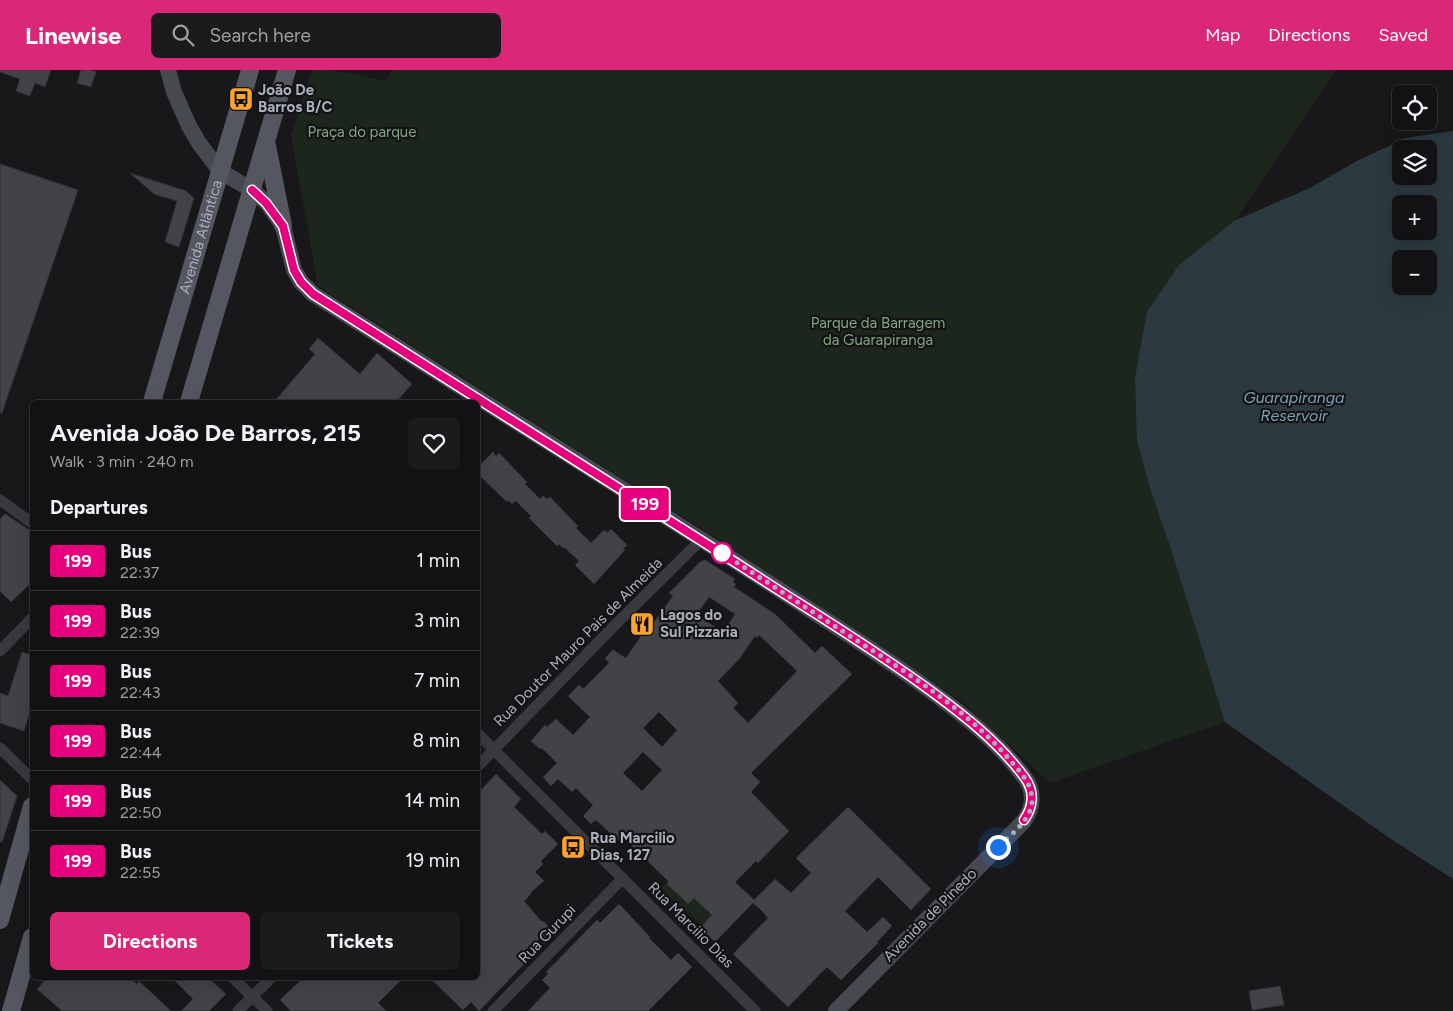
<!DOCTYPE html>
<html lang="en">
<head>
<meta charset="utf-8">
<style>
  :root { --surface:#121214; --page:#1b1b1d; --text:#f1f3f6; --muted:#9c9ea0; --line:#313234; --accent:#db2777 }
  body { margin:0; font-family:Figtree,sans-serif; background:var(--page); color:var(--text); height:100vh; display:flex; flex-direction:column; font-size:19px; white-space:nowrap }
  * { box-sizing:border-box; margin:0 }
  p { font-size:16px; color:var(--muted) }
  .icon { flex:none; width:28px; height:28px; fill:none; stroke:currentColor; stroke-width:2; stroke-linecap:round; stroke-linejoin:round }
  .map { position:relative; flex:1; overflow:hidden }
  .details { position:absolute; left:30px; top:330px; width:450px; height:580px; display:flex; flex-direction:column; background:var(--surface); border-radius:8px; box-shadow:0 5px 20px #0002,0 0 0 1px var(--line) }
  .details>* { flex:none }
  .badge { padding:0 10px; border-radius:4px; font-size:18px; line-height:32px }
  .controls { position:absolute; left:1392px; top:15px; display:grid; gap:10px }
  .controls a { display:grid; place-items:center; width:45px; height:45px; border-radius:8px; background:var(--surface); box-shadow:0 5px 20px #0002,0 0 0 1px var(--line); font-size:25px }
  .you { position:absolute; width:25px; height:25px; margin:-12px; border:4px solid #fff; border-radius:50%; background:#1a73e8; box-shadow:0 0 0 8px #1a73e833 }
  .map>.badge { position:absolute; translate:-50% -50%; box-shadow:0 0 0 2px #fff }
  h2 { padding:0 20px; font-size:19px; line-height:45px }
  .round { display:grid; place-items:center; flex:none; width:52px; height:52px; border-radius:8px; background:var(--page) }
  .overview { display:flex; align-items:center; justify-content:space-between; height:85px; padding:0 20px }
  h1 { font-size:24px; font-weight:700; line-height:38px }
  .primary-button { display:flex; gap:10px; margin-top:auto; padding:10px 20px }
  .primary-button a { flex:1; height:58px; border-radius:8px; background:var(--accent); color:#fff; font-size:20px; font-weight:700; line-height:58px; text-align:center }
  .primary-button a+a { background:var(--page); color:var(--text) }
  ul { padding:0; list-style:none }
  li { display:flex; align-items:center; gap:15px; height:60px; padding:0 20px; border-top:1px solid var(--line) }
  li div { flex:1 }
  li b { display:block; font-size:19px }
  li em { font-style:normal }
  li .badge { min-width:55px; font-weight:700; text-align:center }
  header { display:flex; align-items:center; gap:30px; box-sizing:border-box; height:70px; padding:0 25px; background:var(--accent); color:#fff }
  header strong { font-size:24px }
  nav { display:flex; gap:28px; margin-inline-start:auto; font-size:18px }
  .search { width:350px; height:45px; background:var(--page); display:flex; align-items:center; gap:12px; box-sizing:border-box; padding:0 18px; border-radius:8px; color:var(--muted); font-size:19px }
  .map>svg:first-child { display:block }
  .green { fill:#1d261d }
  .water { fill:#2c3940; fill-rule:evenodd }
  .building { fill:#414347; stroke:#313236; fill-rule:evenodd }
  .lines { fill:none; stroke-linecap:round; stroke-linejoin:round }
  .street { stroke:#383a40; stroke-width:11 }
  .secondary { stroke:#464950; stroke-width:16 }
  .primary { stroke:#54575f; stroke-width:18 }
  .line-casing { stroke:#fff; stroke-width:11 }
  .line { stroke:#e6007e; stroke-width:8 }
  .walk { stroke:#a9b0bb; stroke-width:5; stroke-dasharray:0 9 }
  .stop-dot { fill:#fff; stroke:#e6007e; stroke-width:2.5 }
  .labels { text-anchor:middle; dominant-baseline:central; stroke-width:4.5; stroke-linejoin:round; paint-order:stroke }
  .poi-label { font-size:15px; font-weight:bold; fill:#a9b0bb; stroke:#131315; text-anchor:start }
  .park-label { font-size:15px; fill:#7fa87e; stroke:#131315 }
  .street-label { font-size:15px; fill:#a9b0bb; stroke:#131315 }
  .water-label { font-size:16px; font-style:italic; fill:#7ca3b9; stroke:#131315 }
</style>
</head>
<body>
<header>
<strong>Linewise</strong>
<div class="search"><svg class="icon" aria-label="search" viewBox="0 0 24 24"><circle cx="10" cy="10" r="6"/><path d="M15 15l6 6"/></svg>Search here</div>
<nav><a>Map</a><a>Directions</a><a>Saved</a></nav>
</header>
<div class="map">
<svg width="1453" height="941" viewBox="0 0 1453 941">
  <rect width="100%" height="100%" fill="#18181a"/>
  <path class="green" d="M312 0H333L386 11 392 0H1336L1235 151 1310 118 1357 91 1406 68 1453 61 1429 79H1401V106L1395 118 1282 692 1225 652 1050 713 964 633 721 471 318 216 291 66Z
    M672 806 734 849 717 869 661 819Z"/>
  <path class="water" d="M1453 61V809L1388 767 1225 652 1172 482 1150 418 1137 370 1135 308 1147 242 1179 195 1234 151 1310 118 1357 91 1406 68ZM1401 79H1429V106H1401ZM1401 134H1429V161H1401ZM1401 189H1429V216H1401Z"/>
  <path class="building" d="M0 0H51L45 17 35 13 30 26 16 21 20 9 0 2Z
    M81 0H90L96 2 91 17 77 13Z
    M0 94 78 120 2 343H0Z
    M130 103 186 121 194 128 179 177 165 172 177 131 154 124Z
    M318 268 360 304 377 283 412 314 396 332H274L315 284 309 279Z
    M493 382 496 386 499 383 527 412 525 414 540 429 543 426 547 429 550 427 578 456 576 458 591 473 604 460 607 463 611 459 627 475 623 479 625 480 594 514 575 495 579 491 564 477 563 478 559 474 557 476 529 448 531 446 516 431 512 434 508 430 507 432 478 404V397Z
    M5 444 28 459 32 461V512L11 532 0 521V449Z
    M705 490 735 509 733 512 736 514 734 517 775 544 815 583 822 576 852 604 751 703 760 712 751 722 789 761 758 793 756 791 735 812 754 830 775 809 791 823 811 803 796 788 848 737 931 819 911 840 878 807 845 841 867 862 883 847 892 856 877 872 878 873 841 910 827 897 788 937 733 884 768 848 761 840 753 833 715 872 700 858 712 845 694 828 688 834 667 814 669 812 625 769 621 773 596 750 591 754 583 746 593 735 576 718 572 722 558 709 551 716 543 707 557 693 544 680 541 678 540 679 531 671 545 655 547 657 556 649 573 665 590 647 568 626 579 615 583 619 609 593 605 588 613 580 626 588 641 566 632 561 645 547 654 552 673 526 669 523 700 492ZM709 527 735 544 723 563 697 544ZM759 565 797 601 748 653 733 638 738 633 718 611 740 588 755 566 757 568ZM659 642 677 660 662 677 643 658ZM643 682 662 700 642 721 623 703Z
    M22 582 32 585V634L24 661 0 653V623L8 626Z
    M496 704 521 729 514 737 542 764 545 761 558 774 541 791 543 794 535 802 544 811 530 823 531 824 524 831 542 852 543 851 554 863 544 874 539 869 521 888 525 893 479 941 471 932 463 940 430 908H478V723Z
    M0 710 17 726 2 772H0Z
    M618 835H620L650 867 649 868 671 890 678 883 692 897 648 941H528L550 918 542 910 548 904 546 902 597 850 600 853Z
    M47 908H130L137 914 139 911 171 941H62L37 919Z
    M172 908H208L226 924 209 941H181L193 929Z
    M303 908H403L378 933 386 941H291L280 930Z
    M1280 916 1284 935 1252 940 1249 921Z"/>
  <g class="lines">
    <path class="street" d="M0 430 32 453
      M0 581 32 548
      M478 664 755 941
      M0 678 32 709
      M478 696 613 557 701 470
      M233 908 267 941
      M238 941 271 908
      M493 941 623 808"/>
    <path class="secondary" d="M168 0 174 22 189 56 199 73 220 101 252 120 267 133 283 156 294 200 301 212 313 224C469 322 625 420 780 520 828 552 877 582 924 616 961 643 998 671 1025 708 1035 722 1033 738 1024 751L836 941"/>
    <g class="primary">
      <path d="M267 76 283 156"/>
      <path id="s1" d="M152 332 250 0"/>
      <path d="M189 332 287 0"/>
      <path d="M0 850 32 736"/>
      <path d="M11 941 32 867"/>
    </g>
  </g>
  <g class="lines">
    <defs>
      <path id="line" d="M252 120 266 133 283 156 294 200 301 212 313 224C469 324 627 422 783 523 831 553 878 583 924 616 961 643 998 671 1025 708 1035 722 1033 737 1024 750"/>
    </defs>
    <use href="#line" class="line-casing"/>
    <use href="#line" class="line"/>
    <path class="walk" d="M722 483C758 506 794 530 830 553 892 594 961 633 1010 690 1020 702 1031 712 1032 729 1033 749 1011 764 998 777"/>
  </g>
  <defs>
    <symbol id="bus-square" viewBox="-11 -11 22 22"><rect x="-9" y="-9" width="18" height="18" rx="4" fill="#ffa42b" stroke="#131315"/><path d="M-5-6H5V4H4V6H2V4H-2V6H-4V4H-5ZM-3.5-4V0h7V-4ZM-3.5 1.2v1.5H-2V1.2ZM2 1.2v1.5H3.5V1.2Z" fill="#111"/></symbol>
    <symbol id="restaurant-square" viewBox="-11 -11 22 22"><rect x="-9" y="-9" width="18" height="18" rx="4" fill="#ffa42b" stroke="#131315"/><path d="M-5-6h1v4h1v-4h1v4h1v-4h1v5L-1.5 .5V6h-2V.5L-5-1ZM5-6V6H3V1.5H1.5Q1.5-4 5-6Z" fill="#111"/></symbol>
  </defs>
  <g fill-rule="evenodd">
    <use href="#bus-square" x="227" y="15" width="28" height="28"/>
    <use href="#restaurant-square" x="628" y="540" width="28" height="28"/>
    <use href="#bus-square" x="559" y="763" width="28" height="28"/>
  </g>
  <circle class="stop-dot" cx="722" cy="483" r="10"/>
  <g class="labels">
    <g class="poi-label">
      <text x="258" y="20">João De<tspan x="258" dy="17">Barros B/C</tspan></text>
      <text x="660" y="545">Lagos do<tspan x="660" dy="17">Sul Pizzaria</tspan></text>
      <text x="590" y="768">Rua Marcilio<tspan x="590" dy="17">Dias, 127</tspan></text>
    </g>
    <g class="park-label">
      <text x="362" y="62">Praça do parque</text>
      <text x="878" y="253">Parque da Barragem<tspan x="878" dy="17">da Guarapiranga</tspan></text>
    </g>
    <g class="street-label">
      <text stroke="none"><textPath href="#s1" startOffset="172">Avenida Atlântica</textPath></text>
      <text transform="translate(578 572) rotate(-45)">Rua Doutor Mauro Pais de Almeida</text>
      <text transform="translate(930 845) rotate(-45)">Avenida de Pinedo</text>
      <text transform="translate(691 855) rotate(45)">Rua Marcilio Dias</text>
      <text transform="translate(547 864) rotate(-46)">Rua Gurupi</text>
    </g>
    <g class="water-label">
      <text x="1294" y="327">Guarapiranga<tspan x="1294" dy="18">Reservoir</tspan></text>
    </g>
  </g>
</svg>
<div class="controls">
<a><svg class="icon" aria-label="locate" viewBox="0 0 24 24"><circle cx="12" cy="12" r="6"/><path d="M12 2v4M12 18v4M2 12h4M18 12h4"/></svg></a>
<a><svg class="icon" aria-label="layers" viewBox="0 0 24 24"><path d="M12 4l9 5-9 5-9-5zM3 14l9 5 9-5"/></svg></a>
<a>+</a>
<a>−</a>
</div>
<div class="you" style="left:998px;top:777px"></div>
<b class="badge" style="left:645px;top:434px;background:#e6007e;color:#fff">199</b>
<section class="details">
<div class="overview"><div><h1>Avenida João De Barros, 215</h1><p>Walk · 3 min · 240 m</p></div><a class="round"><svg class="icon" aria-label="heart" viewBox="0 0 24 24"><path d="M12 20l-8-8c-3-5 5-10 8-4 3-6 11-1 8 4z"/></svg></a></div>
<h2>Departures</h2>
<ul>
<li><span class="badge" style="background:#e6007e;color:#fff">199</span><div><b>Bus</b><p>22:37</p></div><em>1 min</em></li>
<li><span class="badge" style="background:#e6007e;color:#fff">199</span><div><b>Bus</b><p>22:39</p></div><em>3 min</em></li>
<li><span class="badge" style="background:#e6007e;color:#fff">199</span><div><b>Bus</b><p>22:43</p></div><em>7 min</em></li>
<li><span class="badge" style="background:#e6007e;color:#fff">199</span><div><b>Bus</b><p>22:44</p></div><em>8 min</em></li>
<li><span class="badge" style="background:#e6007e;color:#fff">199</span><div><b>Bus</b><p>22:50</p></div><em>14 min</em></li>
<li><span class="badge" style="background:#e6007e;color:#fff">199</span><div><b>Bus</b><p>22:55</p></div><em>19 min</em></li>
</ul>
<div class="primary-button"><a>Directions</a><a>Tickets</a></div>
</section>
</div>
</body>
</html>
